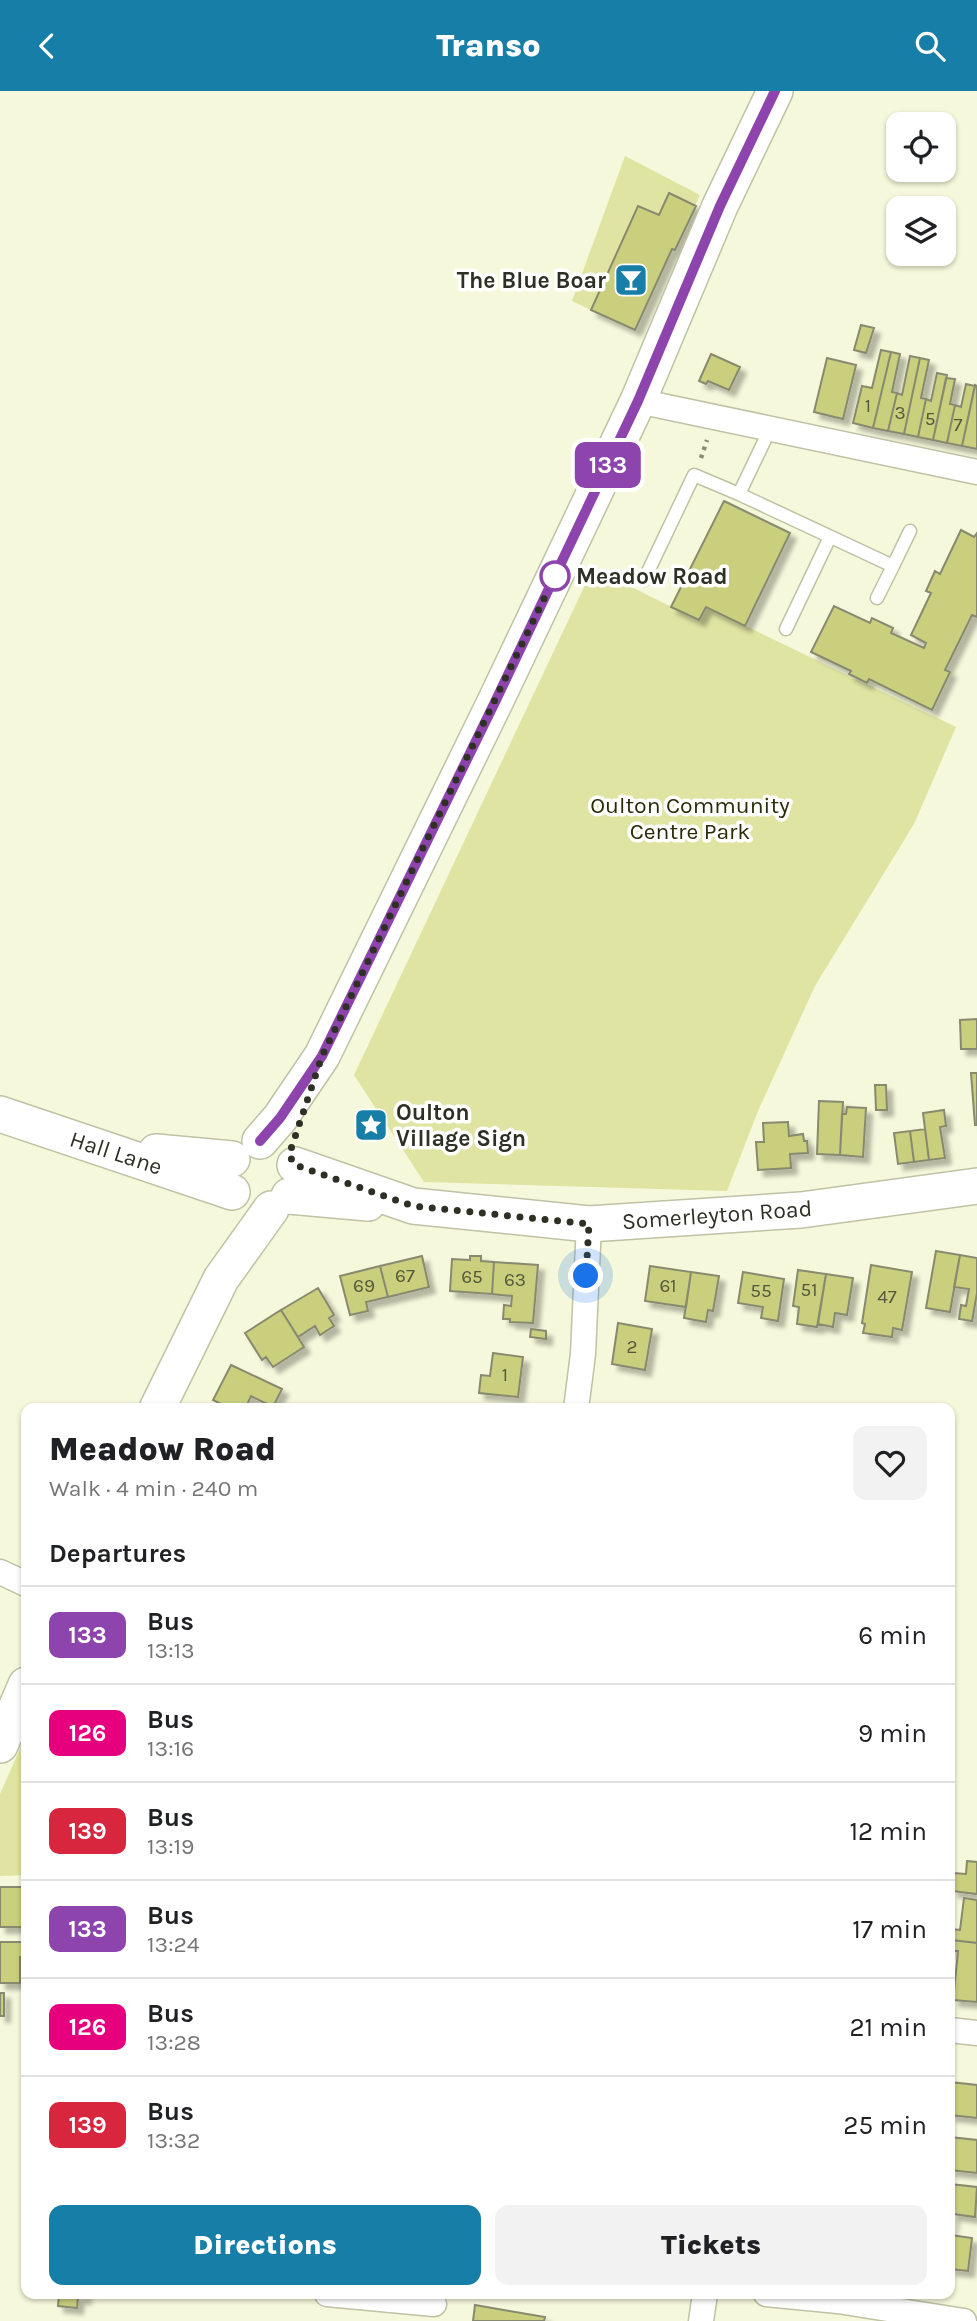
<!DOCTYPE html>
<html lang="en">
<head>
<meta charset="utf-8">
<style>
  :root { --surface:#fff; --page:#f2f2f2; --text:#202124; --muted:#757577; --line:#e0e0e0; --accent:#177ea8 }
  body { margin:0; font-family:Karla,sans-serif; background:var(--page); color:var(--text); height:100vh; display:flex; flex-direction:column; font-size:26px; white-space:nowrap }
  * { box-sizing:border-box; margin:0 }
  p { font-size:23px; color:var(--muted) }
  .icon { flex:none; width:38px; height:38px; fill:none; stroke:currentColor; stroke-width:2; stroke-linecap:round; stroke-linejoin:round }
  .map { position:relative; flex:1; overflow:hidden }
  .side { position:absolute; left:21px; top:1312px; width:934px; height:896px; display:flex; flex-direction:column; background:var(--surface); border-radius:14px; box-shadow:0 2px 5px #0004 }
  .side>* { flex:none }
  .badge { padding:0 14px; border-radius:10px; font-size:24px; line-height:46px }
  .controls { position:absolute; left:886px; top:21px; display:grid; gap:14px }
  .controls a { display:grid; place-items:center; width:70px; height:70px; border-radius:14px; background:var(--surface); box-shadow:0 2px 5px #0004; font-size:35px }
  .you { position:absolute; width:35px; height:35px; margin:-18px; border:5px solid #fff; border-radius:50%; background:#1a73e8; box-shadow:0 0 0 10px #1a73e833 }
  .map>.badge { position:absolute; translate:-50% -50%; box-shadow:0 0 0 4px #fff }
  h2 { padding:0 28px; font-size:26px; line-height:63px }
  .round { display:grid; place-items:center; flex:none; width:74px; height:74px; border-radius:14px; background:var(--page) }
  .headline { display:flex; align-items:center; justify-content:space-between; height:119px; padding:0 28px }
  h1 { font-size:33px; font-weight:800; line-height:52px }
  .button { display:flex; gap:14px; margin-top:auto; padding:14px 28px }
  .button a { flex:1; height:80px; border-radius:14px; background:var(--accent); color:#fff; font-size:28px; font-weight:800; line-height:80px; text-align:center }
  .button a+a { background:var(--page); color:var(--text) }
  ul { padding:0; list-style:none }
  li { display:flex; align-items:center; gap:21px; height:98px; padding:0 28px; border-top:2px solid var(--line) }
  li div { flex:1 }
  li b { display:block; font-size:26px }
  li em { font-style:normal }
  li .badge { min-width:77px; font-weight:700; text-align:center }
  header { display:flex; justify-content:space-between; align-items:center; height:91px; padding:0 28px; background:var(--accent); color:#fff; font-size:32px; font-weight:800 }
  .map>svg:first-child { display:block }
  .green { fill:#dfe4a3 }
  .building { fill:#c9cf7d; stroke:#888a6f; stroke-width:2; filter:url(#shadow) }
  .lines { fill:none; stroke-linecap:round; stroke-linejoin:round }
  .lane-casing { stroke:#bfc2a5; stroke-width:15 }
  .street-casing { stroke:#bfc2a5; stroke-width:27 }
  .secondary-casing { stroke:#bfc2a5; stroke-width:38 }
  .path { stroke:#8a8c78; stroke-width:4.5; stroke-dasharray:3.5 5; stroke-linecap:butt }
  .lane { stroke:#fff; stroke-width:12 }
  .street { stroke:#fff; stroke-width:24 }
  .secondary { stroke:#fff; stroke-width:35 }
  .line-casing { stroke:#fff; stroke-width:16 }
  .line { stroke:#8e44ad; stroke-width:10 }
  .walk { stroke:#2f3025; stroke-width:7; stroke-dasharray:0 12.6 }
  .stop-dot { fill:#fff; stroke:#8e44ad; stroke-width:3.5 }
  .labels { text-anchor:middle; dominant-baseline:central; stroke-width:7; stroke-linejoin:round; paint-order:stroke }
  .number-label { font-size:19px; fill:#56583b }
  .poi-label { font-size:23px; font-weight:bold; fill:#2f3025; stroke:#fff; text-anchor:end }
  .stop-label { font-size:23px; font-weight:bold; fill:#2f3025; stroke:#fff; text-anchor:start }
  .park-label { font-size:23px; fill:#2a2b07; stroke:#fff }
  .street-label { font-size:23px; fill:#2f3025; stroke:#fff }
</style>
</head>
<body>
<header><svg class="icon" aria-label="back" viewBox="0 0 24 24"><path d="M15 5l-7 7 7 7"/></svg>Transo<svg class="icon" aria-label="search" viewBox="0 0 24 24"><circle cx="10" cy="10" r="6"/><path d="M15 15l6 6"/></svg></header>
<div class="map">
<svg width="977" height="2230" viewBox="0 0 977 2230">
  <defs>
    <filter id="shadow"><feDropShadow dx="6" dy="6" stdDeviation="2" flood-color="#0004"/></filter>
  </defs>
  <rect width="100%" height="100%" fill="#f5f8da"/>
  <path class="green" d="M625 65 700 104 695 115 659 124 638 115 591 219 572 210Z
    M593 477 698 529 706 516 956 636 914 733 815 895 758 1020 727 1100 424 1091 354 984Z
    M26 1644V1784L0 1785V1703Z"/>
  <path class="building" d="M669 102 696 115 675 159 672 158 635 239 591 219 638 115 659 124Z
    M861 234 874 237 866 262 854 259Z
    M881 259 891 261 873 337 853 332 862 295 872 297Z
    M891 261 900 263 892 301 897 302 888 340 873 337Z
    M711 263 740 276 729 299 708 290 706 293 699 290Z
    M910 265 920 267 904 343 888 340 897 302 902 304Z
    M827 267 856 274 843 328 814 321Z
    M920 267 929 269 921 307 926 308 918 346 904 343Z
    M937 282 947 284 933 349 918 346 926 308 931 310Z
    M946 287 955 288 950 313 955 314 947 352 933 349Z
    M966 293 975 295 962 355 947 352 955 314 961 316Z
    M975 294 977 295V358L962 355Z
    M724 410 790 442 745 535 706 516 699 529 671 516Z
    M961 439 974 446 977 442V526L972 524 945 579 950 581 932 619 869 588 867 592 849 583 851 580 811 561 834 515 870 532 872 527 893 537 891 542 924 557 926 552 911 544 931 502 926 500 935 480 940 483Z
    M977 928V958H961L960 929Z
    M971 982H977V1034H975Z
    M875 994H886L887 1019H876Z
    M819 1010 843 1011 840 1064 817 1063Z
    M847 1016 866 1017 863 1066 840 1064 842 1023H846Z
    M944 1019 946 1035 940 1036 945 1067 929 1069 923 1022Z
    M788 1031 789 1045 803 1043 804 1050H807L808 1062 790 1063 791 1077 758 1079 756 1051H764L763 1032Z
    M925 1038 929 1069 914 1071 910 1040Z
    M910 1040 914 1071 898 1073 894 1042Z
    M936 1160 960 1164 950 1221 926 1217Z
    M960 1164 977 1167V1202L972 1230 959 1228 961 1214 966 1215 969 1198 954 1196Z
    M422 1165 429 1196 388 1206 380 1175Z
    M470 1165H481V1170L494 1171 492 1203 450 1200 452 1168 470 1169Z
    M494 1171 538 1174 533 1232 510 1231V1228H503L504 1214 511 1215 512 1205 492 1203Z
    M871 1174 912 1181 902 1239 893 1237 892 1246 863 1242 865 1233 862 1232Z
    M380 1175 388 1206 366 1211 368 1220 350 1224 340 1185Z
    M650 1175 691 1181 686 1216 645 1210Z
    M798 1179 826 1183 817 1236 797 1233 799 1216 793 1215Z
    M691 1181 719 1185 713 1220 708 1219 706 1231 684 1227Z
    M743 1181 784 1188 778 1230 761 1227 763 1216 738 1212Z
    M826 1183 853 1187 847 1224 835 1222 833 1236 818 1233Z
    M318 1197 334 1224 329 1227 334 1235 320 1244 315 1235 298 1246 281 1219Z
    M281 1219 304 1256 273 1276 266 1266 262 1269 245 1242Z
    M618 1232 652 1238 645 1279 612 1273Z
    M531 1238 546 1240V1248L530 1246Z
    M493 1262 523 1266 518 1306 479 1302 481 1284 490 1285Z
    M231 1274 282 1298 273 1316 251 1305 245 1318H231L213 1309Z
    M967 1770 977 1771V1803L952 1800 954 1782 966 1783Z
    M0 1796H26V1836H0Z
    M964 1807 977 1809V1852L951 1849 952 1838 960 1839Z
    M951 1849 977 1852V1911L953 1909 958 1860H950Z
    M0 1851H26V1866H20V1892H0Z
    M0 1902H4V1925H0Z
    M950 1991 977 1994V2027L950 2024Z
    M950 2046 977 2049V2082L950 2079Z
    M950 2093 977 2096 975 2126 953 2123 952 2135Z
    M950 2135 951 2144 972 2147 968 2180 950 2178Z
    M85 2203V2207L78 2206 77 2217 58 2215 59 2204H54Z
    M475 2214 545 2226 544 2230H473Z"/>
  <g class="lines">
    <defs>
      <path id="lane" d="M739 403 893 475 910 440
        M644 489 694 384 739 403 770 338
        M877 507 893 475
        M786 538 830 446"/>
      <path id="street" d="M638 310 977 381
        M576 1318 583 1263 589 1133
        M0 1481 26 1493
        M950 1939 977 1942
        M327 2203 434 2213
        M766 2203 838 2210 964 2230
        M701 2230 705 2203"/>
      <path id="secondary" d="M0 1023 232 1101
        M260 1050 280 1027 322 965 496 609 638 310 720 115 775 0
        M156 1061 232 1068
        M295 1074 413 1115 589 1133 801 1119 977 1095
        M289 1105 368 1112
        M157 1318 221 1188 271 1118
        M0 1654 26 1594"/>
    </defs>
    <use href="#lane" class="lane-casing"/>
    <use href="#street" class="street-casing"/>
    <use href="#secondary" class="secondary-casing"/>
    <path class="path" d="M701 367 707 349"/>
    <use href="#lane" class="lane"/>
    <use href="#street" class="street"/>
    <use href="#secondary" class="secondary"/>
  </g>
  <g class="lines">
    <defs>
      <path id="line" d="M260 1050 280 1027 322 965 496 609 638 310 720 115 775 0"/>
    </defs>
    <use href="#line" class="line-casing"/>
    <use href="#line" class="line"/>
    <path class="walk" d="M555 485 322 965 289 1064 295 1074 413 1115 589 1133 586 1185"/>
  </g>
  <defs>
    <symbol id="bar-square" viewBox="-11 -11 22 22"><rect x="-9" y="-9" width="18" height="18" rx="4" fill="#177ea8" stroke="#fff"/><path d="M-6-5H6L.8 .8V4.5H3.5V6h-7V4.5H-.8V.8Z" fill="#fff"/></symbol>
    <symbol id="sight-square" viewBox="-11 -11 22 22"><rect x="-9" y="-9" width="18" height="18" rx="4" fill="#177ea8" stroke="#fff"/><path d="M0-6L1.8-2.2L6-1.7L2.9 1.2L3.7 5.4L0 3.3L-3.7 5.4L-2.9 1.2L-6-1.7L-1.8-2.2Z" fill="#fff"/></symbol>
  </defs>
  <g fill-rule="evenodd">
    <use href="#bar-square" x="612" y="170" width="38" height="38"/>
    <use href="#sight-square" x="352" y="1015" width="38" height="38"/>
  </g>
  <circle class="stop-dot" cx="555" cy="485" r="14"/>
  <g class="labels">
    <g class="number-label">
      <text x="868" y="315">1</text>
      <text x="900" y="322">3</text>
      <text x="930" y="328">5</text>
      <text x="958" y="334">7</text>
      <text x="405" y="1185">67</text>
      <text x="472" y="1186">65</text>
      <text x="515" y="1189">63</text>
      <text x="364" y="1195">69</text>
      <text x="668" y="1195">61</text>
      <text x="809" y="1199">51</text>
      <text x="761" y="1200">55</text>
      <text x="887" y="1206">47</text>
      <text x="632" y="1256">2</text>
      <text x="505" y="1284">1</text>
    </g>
    <g class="poi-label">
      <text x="606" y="189">The Blue Boar</text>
      <text x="396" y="1021" text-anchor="start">Oulton<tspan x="396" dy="26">Village Sign</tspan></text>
    </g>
    <g class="stop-label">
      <text x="576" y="485">Meadow Road</text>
    </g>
    <g class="park-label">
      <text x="690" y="714">Oulton Community<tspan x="690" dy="26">Centre Park</tspan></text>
    </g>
    <g class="street-label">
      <text transform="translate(116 1062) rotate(18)">Hall Lane</text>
      <text transform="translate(717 1124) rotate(-4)">Somerleyton Road</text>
    </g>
  </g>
</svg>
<div class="controls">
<a><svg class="icon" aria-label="locate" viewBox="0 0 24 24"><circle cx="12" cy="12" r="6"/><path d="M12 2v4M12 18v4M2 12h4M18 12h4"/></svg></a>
<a><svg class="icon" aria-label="layers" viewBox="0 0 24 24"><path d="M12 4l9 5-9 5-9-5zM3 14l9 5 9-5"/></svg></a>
</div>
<div class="you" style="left:586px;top:1185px"></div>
<b class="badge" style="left:608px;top:374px;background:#8e44ad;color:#fff">133</b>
<section class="side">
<div class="headline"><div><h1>Meadow Road</h1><p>Walk · 4 min · 240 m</p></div><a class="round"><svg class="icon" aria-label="heart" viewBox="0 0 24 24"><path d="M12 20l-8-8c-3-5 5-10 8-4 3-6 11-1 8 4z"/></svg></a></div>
<h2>Departures</h2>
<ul>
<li><span class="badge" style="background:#8e44ad;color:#fff">133</span><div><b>Bus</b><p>13:13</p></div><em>6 min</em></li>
<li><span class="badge" style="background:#e6007e;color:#fff">126</span><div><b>Bus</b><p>13:16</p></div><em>9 min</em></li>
<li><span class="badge" style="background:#d7263d;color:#fff">139</span><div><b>Bus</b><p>13:19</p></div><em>12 min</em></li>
<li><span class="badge" style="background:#8e44ad;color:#fff">133</span><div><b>Bus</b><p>13:24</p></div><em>17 min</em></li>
<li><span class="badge" style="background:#e6007e;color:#fff">126</span><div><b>Bus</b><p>13:28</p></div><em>21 min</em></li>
<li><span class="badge" style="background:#d7263d;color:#fff">139</span><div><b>Bus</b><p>13:32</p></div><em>25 min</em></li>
</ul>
<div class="button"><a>Directions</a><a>Tickets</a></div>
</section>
</div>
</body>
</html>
